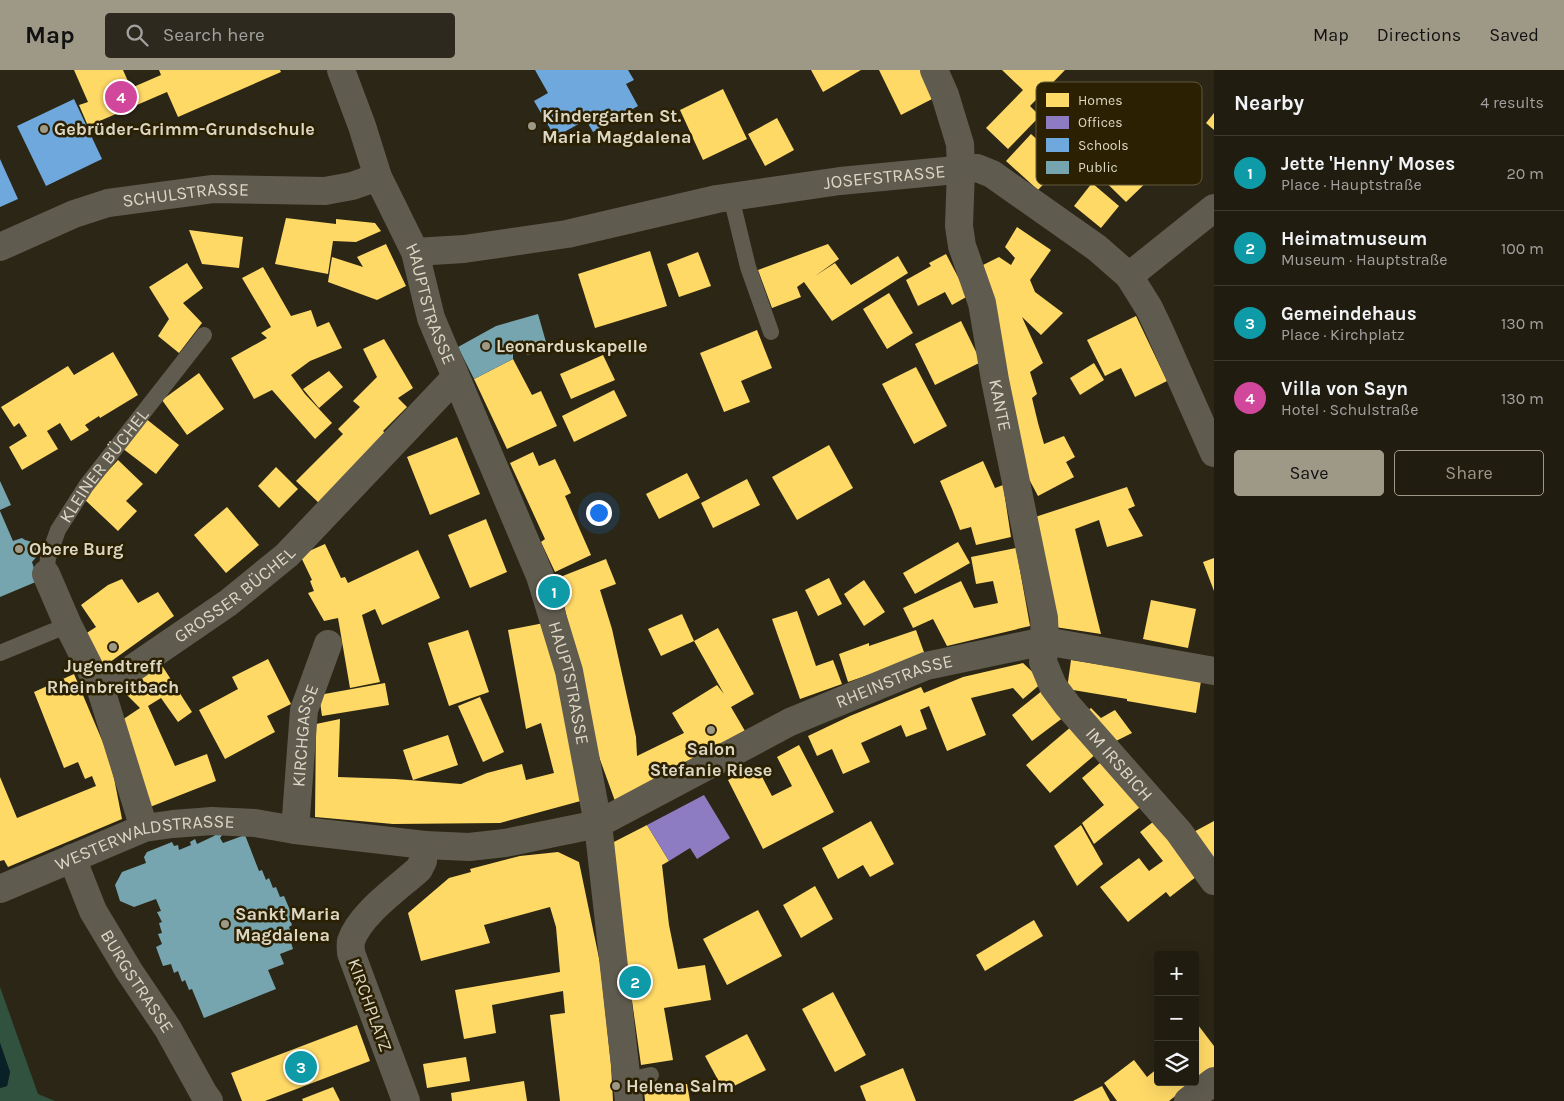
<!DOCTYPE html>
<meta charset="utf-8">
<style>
:root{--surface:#201c10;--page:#2d291e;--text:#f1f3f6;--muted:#a2a19f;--line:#3d3a30;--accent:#9e9887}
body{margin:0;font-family:Karla,sans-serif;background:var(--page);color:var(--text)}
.controls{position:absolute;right:15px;bottom:15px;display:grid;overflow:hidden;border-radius:5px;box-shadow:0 5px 20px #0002}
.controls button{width:45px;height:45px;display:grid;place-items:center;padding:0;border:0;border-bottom:1px solid var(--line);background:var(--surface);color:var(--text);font:25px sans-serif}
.you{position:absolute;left:598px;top:442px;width:18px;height:18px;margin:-12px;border:4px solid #fff;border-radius:50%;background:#1a73e8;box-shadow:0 0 0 8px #1a73e833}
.badge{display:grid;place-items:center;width:32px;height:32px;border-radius:50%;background:var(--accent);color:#fff;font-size:16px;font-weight:700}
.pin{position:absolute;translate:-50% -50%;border:2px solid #fff;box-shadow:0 1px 5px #0006}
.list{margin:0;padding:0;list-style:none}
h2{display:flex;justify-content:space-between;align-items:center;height:65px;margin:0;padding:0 20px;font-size:21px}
h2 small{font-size:16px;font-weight:400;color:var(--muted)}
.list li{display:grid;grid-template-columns:32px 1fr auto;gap:15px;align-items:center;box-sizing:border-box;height:75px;padding:0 20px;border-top:1px solid var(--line)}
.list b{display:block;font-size:19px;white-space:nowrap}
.list p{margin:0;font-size:16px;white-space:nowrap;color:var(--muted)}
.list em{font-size:16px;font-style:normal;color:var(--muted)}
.actions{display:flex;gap:10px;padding:15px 20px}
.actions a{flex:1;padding:11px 0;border:1px solid var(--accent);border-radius:5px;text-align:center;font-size:18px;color:var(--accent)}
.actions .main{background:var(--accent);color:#111}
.icon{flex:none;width:28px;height:28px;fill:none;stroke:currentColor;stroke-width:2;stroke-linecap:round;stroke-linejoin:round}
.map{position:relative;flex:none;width:1214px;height:1031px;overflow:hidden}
header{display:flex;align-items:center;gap:30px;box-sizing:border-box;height:70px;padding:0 25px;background:var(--accent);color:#111}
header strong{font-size:24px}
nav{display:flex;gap:28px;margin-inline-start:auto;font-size:18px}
.search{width:350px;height:45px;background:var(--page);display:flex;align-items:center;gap:12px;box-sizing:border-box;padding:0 18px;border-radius:5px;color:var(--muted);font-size:19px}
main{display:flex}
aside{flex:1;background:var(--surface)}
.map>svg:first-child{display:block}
</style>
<header>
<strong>Map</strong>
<div class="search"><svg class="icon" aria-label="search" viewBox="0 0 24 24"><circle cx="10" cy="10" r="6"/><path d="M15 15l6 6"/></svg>Search here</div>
<nav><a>Map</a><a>Directions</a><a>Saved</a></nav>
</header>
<main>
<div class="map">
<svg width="1214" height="1031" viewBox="0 0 1214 1031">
<rect width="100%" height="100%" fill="#2b2615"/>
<path fill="#31523e" d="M0,917l38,107 17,7h-55v-13l7,-2 3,-14 -10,-29z"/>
<path fill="#092027" d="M0,973l10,29 -3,14 -7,2z"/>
<g fill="#ffd966">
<path d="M74,0h49l8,18 30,-13 -2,-5h121l1,2 -103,45 -11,-25 -79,34 -9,-21 9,-3z"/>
<path d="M811,0h50l-38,22z"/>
<path d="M879,0h44l13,27 -35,18z"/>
<path d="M1002,0h63l-35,36 10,10 -32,33 -22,-21 37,-38z"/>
<path d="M723,19l24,50 -44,21 -23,-50z"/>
<path d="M1214,43v17l-8,-7z"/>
<path d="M777,48l17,32 -29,16 -17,-32z"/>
<path d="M1114,61l42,42 -30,29 -42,-41z"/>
<path d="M1031,64l32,29 -25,27 -32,-29z"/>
<path d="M1092,113l27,23 -18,22 -27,-22z"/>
<path d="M286,148l50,6v-5l39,4 6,8 -25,11 -23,-1 -5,33 -53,-10z"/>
<path d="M1017,157l34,23 -21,30 5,12 28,21 -22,22 -19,-18 21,46 -13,9 7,22 -5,4 6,25 6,21 20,-8 11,21 -9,5 8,15 -36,19 -8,-15 -4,2 -28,-158 -15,-60 16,-8 12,8 4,-7 -10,-11z"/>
<path d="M189,160l54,7 -4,31 -37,-4z"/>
<path d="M386,174l20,42 -29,14 -49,-18 4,-25 31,10 -6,-10z"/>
<path d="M828,174l11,15 -24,17 20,-13 16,22 47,-29 10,17 -76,48 -28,-39 -7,5 4,10 -29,11 -14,-38z"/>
<path d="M650,181l17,55 -72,22 -17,-54z"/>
<path d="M698,182l13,34 -32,11 -12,-33z"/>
<path d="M946,184l22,42 -16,9 -7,-13 -27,14 -12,-26 25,-14 -2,-3z"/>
<path d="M187,193l16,25 -20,15 19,20 -23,30 -21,-17 11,-17 -20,-32z"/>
<path d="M263,197l28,49 20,-6 6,17 12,-5 13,26 -32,13 -19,14 14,19 27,29 -17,16 -43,-49 -18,9 -23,-41 36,-20 -6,-5 10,-6 -29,-49z"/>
<path d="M889,223l24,40 -26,16 -24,-40z"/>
<path d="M1136,246l31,65 -32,16 -14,-29 -16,8 -18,-36z"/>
<path d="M961,251l20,41 -46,23 -20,-41z"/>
<path d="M757,260l15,38 -31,13 9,21 -26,10 -24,-59z"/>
<path d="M384,269l29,49 -15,10 9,9 -24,24 7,6 -69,68 -25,-24 47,-47 -5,-5 22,-22 -7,-6 24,-24 -14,-28z"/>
<path d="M113,282l25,43 -38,23 -1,-2 -14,9 4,5 -18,11 -11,-18 -13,8 11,18 -36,21 -13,-23 18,-11 -8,-13 -5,4 -13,-20 67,-41 6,9z"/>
<path d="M603,285l12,25 -44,19 -11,-25z"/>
<path d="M513,289l19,36 9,-4 16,35 -50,23 -33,-70z"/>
<path d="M1094,293l10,17 -24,15 -10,-17z"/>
<path d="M916,297l31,59 -33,18 -32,-60z"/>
<path d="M329,301l14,16 -24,21 -16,-19z"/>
<path d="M199,303l25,36 -37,26 -25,-35z"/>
<path d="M614,320l13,26 -53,26 -12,-26z"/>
<path d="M145,348l34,27 -23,29 -34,-26z"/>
<path d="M457,367l23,57 -50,21 -23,-58z"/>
<path d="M829,375l24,43 -56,32 -25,-43z"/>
<path d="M533,382l6,14 16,-7 16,34 -6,3 26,59 -36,17 -14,-30 4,-3 -35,-76z"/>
<path d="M118,390l25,24 -17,17 11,10 -19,20 -35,-33z"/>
<path d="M983,391l12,27 8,-3 8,52 -35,8 -5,-18 -11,3 -8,-21 -12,-28z"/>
<path d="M276,397l22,22 -19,19 -21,-22z"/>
<path d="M687,403l13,25 -41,21 -13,-25z"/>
<path d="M747,409l13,26 -47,23 -12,-25z"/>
<path d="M1127,417l8,19 -7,3 15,27 -36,11 -8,-27 -24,9 26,105 -46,-7 -26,-108z"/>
<path d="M227,437l32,38 -33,28 -32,-38z"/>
<path d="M486,449l21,53 -37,16 -22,-53z"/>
<path d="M958,472l12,21 -55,31 -12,-21z"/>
<path d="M325,474l16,34 4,-1 3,6 70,-33 22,48 -58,27 -7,-16 -13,6 18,67 -30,6 -12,-70 -14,3 -16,-28 6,-2 -4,-10 2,-1 -12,-25z"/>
<path d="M1016,478l14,78 -83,20 -14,-27 -20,9 -10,-20 58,-27 13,27 24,-5 -5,-22 -17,3 -5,-27z"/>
<path d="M1214,488v33l-11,-29z"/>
<path d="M606,489l10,25 -16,6 12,39 24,108 1,19 47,-23 -12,-20 45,-28 7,9 -30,-53 24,-13 36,66 -23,13 14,24 -130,70 -17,-47 -34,-149 -9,-26z"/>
<path d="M829,508l13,26 -24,12 -13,-26z"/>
<path d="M122,509l16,24 20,-11 16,24 -75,54 -17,-34 14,-9 -15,-22 27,-20z"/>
<path d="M864,510l21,32 -21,14 -20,-32z"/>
<path d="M1151,530l45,9 -8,39 -45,-9z"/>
<path d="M797,541l19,55 17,-6 9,24 -42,15 -28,-80z"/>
<path d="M682,544l12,27 -33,15 -13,-27z"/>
<path d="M544,553l44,176 -88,24 -107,1 -78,-7 1,-93 24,-5 -2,58 57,2 66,5 26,-11 35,-9 4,16 28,-7 -13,-50 -15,6 -18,-99z"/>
<path d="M468,560l21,62 -40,14 -21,-63z"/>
<path d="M916,560l9,25 -77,27 -9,-28 30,-11v3z"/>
<path d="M268,589l23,45 -24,12 8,16 -50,27 -26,-49 39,-21 -6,-12z"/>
<path d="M1071,590l130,21 -5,32 -69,-12v-2l-60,-10z"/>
<path d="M159,591l33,51 -14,10 -17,-24 -13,8 27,60 32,-12 9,27 -66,26 -31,-85 21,-14 -16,-16 15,-18z"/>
<path d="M1023,593l20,19 -20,17 -10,-11 -42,10 15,37 -39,16 -18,-45 -9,4 7,19 -21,8 -5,-12 -40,18 9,19 -27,12 -11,-25 -15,7 -9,-20 42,-20 71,-29 3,6 39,-16z"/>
<path d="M74,604l33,78 7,26 8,41 -114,48 -4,-7 -4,1v-84l17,41 79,-32 -4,-10 -7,3 -7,-17 -14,6 -30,-76z"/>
<path d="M385,613l4,22 -67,11 -3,-21z"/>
<path d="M1043,620l21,27 -32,24 -20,-26z"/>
<path d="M480,627l24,55 -21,10 -25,-56z"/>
<path d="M1091,638l10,10 14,-8 17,23 -20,10 -26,-31z"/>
<path d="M1072,656l24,28 -46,39 -24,-28z"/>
<path d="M448,665l10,30 -45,15 -10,-30z"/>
<path d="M799,675l35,67 -71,37 -35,-69 28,-15 16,31 20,-10 -15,-29z"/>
<path d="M1106,688l38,46 -50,40 -12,-21 22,-18 -22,-27z"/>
<path d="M1158,748l43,55 -31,24 -4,-5 -38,30 -28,-35 39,-29 10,13 14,-10 -23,-29z"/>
<path d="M871,751l23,43 -24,13 -7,-12 -25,14 -16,-31z"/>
<path d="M1214,751v54l-26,-40z"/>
<path d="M647,755l22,36 -7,4 7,60 9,44 27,-4 6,35 -47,8 9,52 -32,5 -31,-221z"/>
<path d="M1081,755l22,39 -26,22 -23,-40z"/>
<path d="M558,782l21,10 21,101 11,101 2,37h-53l-10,-86 15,-2 -2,-22 -71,14 4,28 -32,6 -9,-49 105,-18 -4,-45 -6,-20 -66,18 6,18 -69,18 -13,-48 41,-35 22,-6 -1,-3 50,-13z"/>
<path d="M815,816l18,33 -32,19 -18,-33z"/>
<path d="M758,840l24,46 -55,29 -24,-46z"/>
<path d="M1034,850l9,16 -58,35 -9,-16z"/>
<path d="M833,922l33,63 -31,17 -33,-63z"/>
<path d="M1195,951l19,25v21l-19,14z"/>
<path d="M357,955l13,36 -105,40h-23l-11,-28z"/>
<path d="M747,964l19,36 -42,21 -19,-35z"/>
<path d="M466,987l4,24 -43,7 -4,-24z"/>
<path d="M1134,990l13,17 11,-9v14h35l-24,19h-52l-13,-18z"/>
<path d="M903,998l13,33h-50l-6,-15z"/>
<path d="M524,1011l3,20h-75l-1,-8z"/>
<path d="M687,1014l3,17h-45l-1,-11z"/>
<path d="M1102,1016l8,15h-37z"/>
<path d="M333,1017l7,14h-37l-1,-2z"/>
</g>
<path fill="#8e7cc3" d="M704,725l26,43 -33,21 -7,-11 -21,13 -22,-36z"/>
<g fill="#6fa8dc">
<path d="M535,0h93l6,10 -8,4 12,22 -45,26 -7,-12 -31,17 -21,-36 14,-8z"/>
<path d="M74,29l28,60 -56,27 -29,-60z"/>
<path d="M0,89l18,40 -18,8z"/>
</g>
<g fill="#76a5af">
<path d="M538,244l10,35 -21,6 -4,-15 -10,5v14l-39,20 -16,-32 38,-21z"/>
<path d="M0,411l11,24 -11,5z"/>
<path d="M0,441l13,30 9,-3 3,2 11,3 3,11 -7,8 6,19 -38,16z"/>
<path d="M219,761l4,3 -3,4 3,5 22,-8 14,36 3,-1 4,10 3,-2 4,10 3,-1 4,10 4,-1 8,19 -3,1 3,9 -3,2 3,10 -2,2 3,10 -13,5 4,10 -16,6 8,19 -72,29 -12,-29 -3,1 -4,-10 -3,2 -4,-11 -4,2 -3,-9 -8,2 -7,-19 6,-3 -4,-10 4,-1 -3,-10 3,-1 -5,-10 4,-1 -5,-12 -22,8 -14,-6 -5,-16 7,-13 24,-9 -2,-6 3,-5 25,-10 2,4 4,-1 1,5 12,-5 -1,-3 5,-3 2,5 17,-8z"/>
</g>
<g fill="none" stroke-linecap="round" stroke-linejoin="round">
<g stroke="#605b4f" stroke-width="16">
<path d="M731,127l17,70 23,65"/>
<path id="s1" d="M46,504l2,-16 10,-28 28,-44 118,-151"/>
<path d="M0,583l68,-28"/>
<path d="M628,1010l23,-5"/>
</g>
<g stroke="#605b4f" stroke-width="28">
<path id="s2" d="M341,0l21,56 16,51 37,75 16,66 109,258 29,95 29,153 31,277"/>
<path id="s3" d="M934,0l11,25 15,49 1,25 -2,57 3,20 20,57 13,77 49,238 1,23 -2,21 10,24 15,20 111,126 35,49"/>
<path id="s4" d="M0,177l74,-33 34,-11 105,-14 112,2 27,-5 26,-9"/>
<path id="s5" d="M415,182l49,-3 103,-15 150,-35 123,-18 137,-13 15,6 105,74 32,28 20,32 10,21 55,124"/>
<path d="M1129,206l85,-68"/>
<path d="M46,504l22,51 33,65 43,138"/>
<path id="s6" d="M101,620l127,-87 59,-48 168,-177"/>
<path id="s7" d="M295,760l9,-120 24,-66"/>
<path id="s8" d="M72,788l21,53 36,60 39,58 36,65 5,7"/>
<path id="s9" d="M0,819l144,-61 29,-4 39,-3 43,2 40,7 130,15 44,2 36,-4 93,-19 192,-102 136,-56 119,-25 169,30"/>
<path d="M406,1031l-55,-148c0,-4 -1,-8 0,-12 9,-27 47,-53 68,-72l4,-8 2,-16"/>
<path d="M1188,1031l26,-20"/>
</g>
</g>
<g fill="#9e9887" stroke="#2b2102" stroke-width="2">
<circle cx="532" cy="56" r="5"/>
<circle cx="44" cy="59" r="5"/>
<circle cx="486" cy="276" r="5"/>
<circle cx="19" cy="479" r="5"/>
<circle cx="113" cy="577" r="5"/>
<circle cx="711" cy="660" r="5"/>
<circle cx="225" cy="854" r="5"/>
<circle cx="616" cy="1016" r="5"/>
</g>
<g text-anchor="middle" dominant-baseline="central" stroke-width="5" stroke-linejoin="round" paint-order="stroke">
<g font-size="18" font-weight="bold" fill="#dcd6c4" stroke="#2b2102" text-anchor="start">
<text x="542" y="46">Kindergarten St.<tspan x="542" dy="21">Maria Magdalena</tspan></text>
<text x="54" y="59">Gebrüder-Grimm-Grundschule</text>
<text x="496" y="276">Leonarduskapelle</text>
<text x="29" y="479">Obere Burg</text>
<text x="113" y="596" text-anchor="middle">Jugendtreff<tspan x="113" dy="21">Rheinbreitbach</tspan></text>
<text x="711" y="679" text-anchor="middle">Salon<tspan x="711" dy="21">Stefanie Riese</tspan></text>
<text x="235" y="844">Sankt Maria<tspan x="235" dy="21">Magdalena</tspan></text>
<text x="626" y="1016">Helena Salm</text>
</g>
<g font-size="18" fill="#dcd6c4" stroke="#2b2102">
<text stroke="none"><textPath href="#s5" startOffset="476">JOSEFSTRASSE</textPath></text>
<text stroke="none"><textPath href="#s4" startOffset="195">SCHULSTRASSE</textPath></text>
<text stroke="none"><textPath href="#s2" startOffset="251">HAUPTSTRASSE</textPath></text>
<text stroke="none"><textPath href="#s3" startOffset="345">KANTE</textPath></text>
<text stroke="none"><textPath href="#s1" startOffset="125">KLEINER BÜCHEL</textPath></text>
<text stroke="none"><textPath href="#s6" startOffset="164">GROSSER BÜCHEL</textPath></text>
<text stroke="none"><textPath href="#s2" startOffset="656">HAUPTSTRASSE</textPath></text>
<text stroke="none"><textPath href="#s9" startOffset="944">RHEINSTRASSE</textPath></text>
<text stroke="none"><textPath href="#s7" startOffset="95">KIRCHGASSE</textPath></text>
<text stroke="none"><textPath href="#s3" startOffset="735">IM IRSBICH</textPath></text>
<text stroke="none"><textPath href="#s9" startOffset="154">WESTERWALDSTRASSE</textPath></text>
<text stroke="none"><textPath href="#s8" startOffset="140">BURGSTRASSE</textPath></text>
<text transform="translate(370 935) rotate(70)">KIRCHPLATZ</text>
</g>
</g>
<rect x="1036" y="12" width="166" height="103" rx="8" fill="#2b2102" stroke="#60573c" stroke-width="1"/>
<rect x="1046" y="23" width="23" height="14" fill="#ffd966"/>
<rect x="1046" y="46" width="23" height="13" fill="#8e7cc3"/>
<rect x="1046" y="68" width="23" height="14" fill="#6fa8dc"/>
<rect x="1046" y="91" width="23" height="13" fill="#76a5af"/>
<g font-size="14" fill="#dcd6c4">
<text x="1078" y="35">Homes</text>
<text x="1078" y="57">Offices</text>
<text x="1078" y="80">Schools</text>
<text x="1078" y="102">Public</text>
</g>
</svg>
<div class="controls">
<button>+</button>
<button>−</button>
<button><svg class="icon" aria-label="layers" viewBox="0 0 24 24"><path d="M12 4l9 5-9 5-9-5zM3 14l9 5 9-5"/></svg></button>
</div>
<div class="you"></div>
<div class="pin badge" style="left:554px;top:522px;background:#0f9aa8">1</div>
<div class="pin badge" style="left:635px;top:912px;background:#0f9aa8">2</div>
<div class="pin badge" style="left:301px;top:997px;background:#0f9aa8">3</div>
<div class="pin badge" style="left:121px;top:27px;background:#d1479c">4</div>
</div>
<aside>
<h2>Nearby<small>4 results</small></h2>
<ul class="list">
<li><span class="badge" style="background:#0f9aa8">1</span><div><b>Jette 'Henny' Moses</b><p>Place · Hauptstraße</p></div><em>20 m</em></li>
<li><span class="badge" style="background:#0f9aa8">2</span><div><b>Heimatmuseum</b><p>Museum · Hauptstraße</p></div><em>100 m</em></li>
<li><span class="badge" style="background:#0f9aa8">3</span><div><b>Gemeindehaus</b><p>Place · Kirchplatz</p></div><em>130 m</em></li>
<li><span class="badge" style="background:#d1479c">4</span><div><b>Villa von Sayn</b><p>Hotel · Schulstraße</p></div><em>130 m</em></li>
</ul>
<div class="actions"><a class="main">Save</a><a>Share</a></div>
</aside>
</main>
